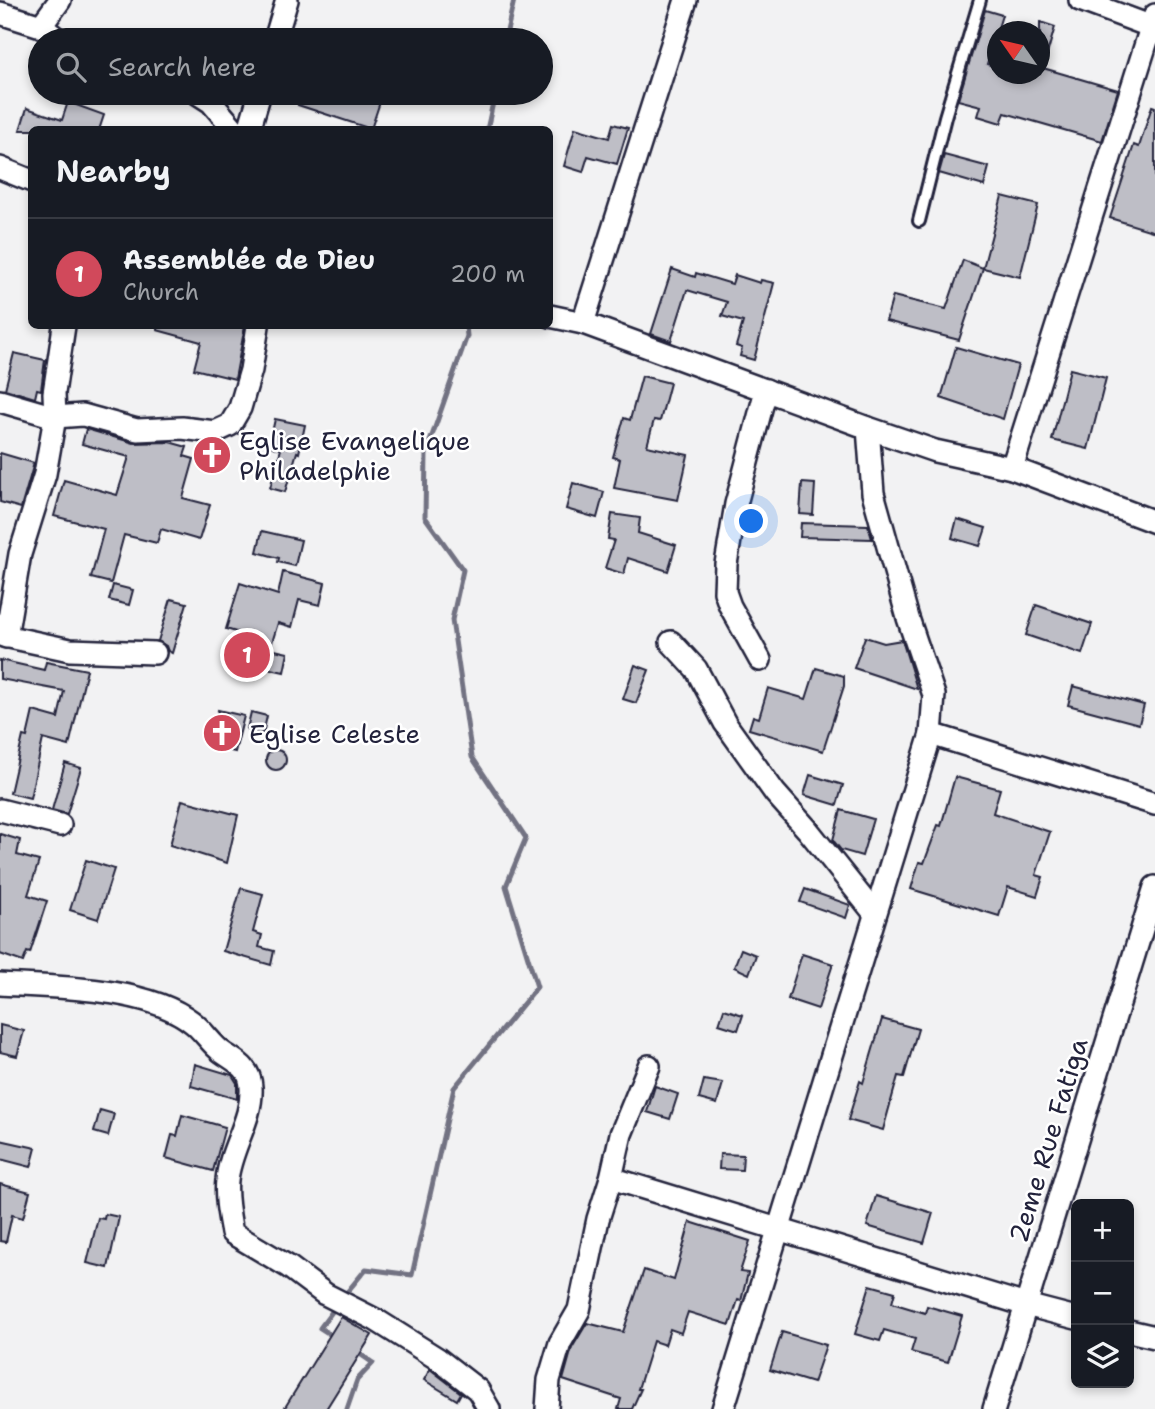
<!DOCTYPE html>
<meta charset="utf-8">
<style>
:root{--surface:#171b24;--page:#20242c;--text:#f1f3f6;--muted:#9ea1a6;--line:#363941;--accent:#d1495b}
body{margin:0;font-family:"Shantell Sans",sans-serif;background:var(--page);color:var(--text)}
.controls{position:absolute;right:21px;bottom:21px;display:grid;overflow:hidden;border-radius:10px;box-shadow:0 4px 10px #0003}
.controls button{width:63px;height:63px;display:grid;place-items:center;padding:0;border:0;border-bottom:2px solid var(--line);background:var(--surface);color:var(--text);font:35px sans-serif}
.compass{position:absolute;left:987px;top:21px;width:63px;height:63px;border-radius:50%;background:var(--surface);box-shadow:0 4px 10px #0003;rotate:304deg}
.you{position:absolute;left:752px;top:522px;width:24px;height:24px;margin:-18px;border:5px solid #fff;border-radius:50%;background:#1a73e8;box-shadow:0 0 0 10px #1a73e833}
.badge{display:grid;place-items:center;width:46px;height:46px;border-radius:50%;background:var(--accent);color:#fff;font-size:23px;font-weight:700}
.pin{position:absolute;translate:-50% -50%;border:4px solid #fff;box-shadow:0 2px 7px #0006}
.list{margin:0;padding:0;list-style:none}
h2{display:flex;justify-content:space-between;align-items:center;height:91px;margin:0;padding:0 28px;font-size:30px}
h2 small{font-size:23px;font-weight:400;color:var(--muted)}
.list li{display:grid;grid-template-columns:46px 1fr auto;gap:21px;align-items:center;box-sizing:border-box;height:112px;padding:0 28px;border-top:2px solid var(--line)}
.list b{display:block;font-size:26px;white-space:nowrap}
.list p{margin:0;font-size:23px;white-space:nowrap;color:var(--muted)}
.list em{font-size:23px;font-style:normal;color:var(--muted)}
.icon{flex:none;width:38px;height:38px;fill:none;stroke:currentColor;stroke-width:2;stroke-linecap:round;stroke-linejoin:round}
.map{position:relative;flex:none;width:1155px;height:1409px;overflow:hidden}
.search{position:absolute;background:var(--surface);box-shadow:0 4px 10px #0003;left:28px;top:28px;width:525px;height:77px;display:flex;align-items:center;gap:18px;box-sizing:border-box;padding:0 24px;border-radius:38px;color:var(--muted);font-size:26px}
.panel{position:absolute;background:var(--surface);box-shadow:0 4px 10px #0003;left:28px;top:126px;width:525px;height:203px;border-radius:10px}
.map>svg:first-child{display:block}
</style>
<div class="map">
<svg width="1155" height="1409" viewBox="0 0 1155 1409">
<rect width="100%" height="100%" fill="#f2f2f3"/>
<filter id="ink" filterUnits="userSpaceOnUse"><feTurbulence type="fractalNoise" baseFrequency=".0143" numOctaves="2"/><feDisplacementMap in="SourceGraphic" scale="14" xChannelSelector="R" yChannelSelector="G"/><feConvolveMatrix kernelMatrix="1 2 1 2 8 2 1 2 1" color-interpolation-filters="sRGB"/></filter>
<g filter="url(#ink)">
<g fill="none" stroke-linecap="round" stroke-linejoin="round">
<g stroke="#727282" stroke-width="5">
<path d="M505,40l9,-40"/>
<path d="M487,130l8,-37"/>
<path d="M343,1297l23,-28 46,6 42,-187 83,-101 -31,-101 20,-48 -54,-81 -20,-137 11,-50 -38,-53 1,-64 41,-117 -1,-10"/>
<path d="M334,1337l-14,-9 17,-23"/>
<path d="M347,1409l10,-29 16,-17 -16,-11"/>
</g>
</g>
<g fill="#bebec6" stroke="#22223b" stroke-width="2">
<path d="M985,10l17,5 -15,49 11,3v7h42v-52l15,5 -12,41 75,22 -16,51 -97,-28 -4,10 -23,-7 3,-10 -23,-6z"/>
<path d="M302,93h81l-12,36 -73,-24z"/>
<path d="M68,102l36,13 -5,15h-79l7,-22 35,12z"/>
<path d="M1152,106l3,1v125l-45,-14 24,-73 5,2z"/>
<path d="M613,124l15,4 -11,36 -29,-8 -5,16 -19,-6 11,-38 34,10z"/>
<path d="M944,155l45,12 -5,19 -45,-13z"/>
<path d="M1002,196l36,9 -18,72 -37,-9z"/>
<path d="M963,260l20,8 -24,72 -73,-19 7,-25 53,13z"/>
<path d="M672,269l23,8 1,-4 36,11 3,-9 25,8 1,-3 13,3 -20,77 -14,-4 2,-8 -6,-2 7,-24 -21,-6 5,-14 -40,-12 -16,51 -20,-7z"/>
<path d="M157,326h88l-10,53 -41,-10 7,-27 -44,-12z"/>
<path d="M956,347l62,18 -15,54 -62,-21z"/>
<path d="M14,353l31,7 -4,30 -4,-1 -2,9 -30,-9z"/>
<path d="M1070,369l36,9 -18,71 -36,-9z"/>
<path d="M642,376l28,7 -10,38 -6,-1 -7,26 41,9 -10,45 -64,-12 6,-29 -7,-2 11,-39 6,2z"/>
<path d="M275,419l30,6 -6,28 -2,-1 -12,40 -15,-4 11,-39 -12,-3z"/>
<path d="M86,429l48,14 35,-1 18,5 -3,9 10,3 -11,39 27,7 -11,35 -38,-11 -4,14 -33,-8 -13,48 -20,-5 13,-49 -50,-13 10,-36 53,15 12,-38 -47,-13z"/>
<path d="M0,453l34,10 -13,45 -21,-6z"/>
<path d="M573,483l31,9 -7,26 -31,-9z"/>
<path d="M802,483l13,1 -2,31 -13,-1z"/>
<path d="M612,514l28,4 -2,15 38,12 -8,26 -40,-13 -4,16 -19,-6 9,-28 -6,-1z"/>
<path d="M957,519l29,9 -6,18 -28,-8z"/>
<path d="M801,523l67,2 4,14 -72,-2z"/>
<path d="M262,531l39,9 -6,26 -17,-4 1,-4 -22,-6z"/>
<path d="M283,572l42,11 -5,22 -21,-5 -7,27 -14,-4 -8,26 18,4 -4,19 -45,-10 7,-27 -20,-6 14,-46 38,12z"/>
<path d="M113,585l20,5 -4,15 -20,-5z"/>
<path d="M171,599l16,4 -15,50 -4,-2 -2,-5 -8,-5z"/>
<path d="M1036,605l56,19 -10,30 -56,-19z"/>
<path d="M865,637l19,6 18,-3 15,49 -63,-21z"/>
<path d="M0,660l44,10 2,-8 41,8 -18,76 -26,-7 -13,59 -20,-5 13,-57 4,1 6,-26 25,7 6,-27 -64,-12z"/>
<path d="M635,665l14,5 -13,33 -13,-4z"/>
<path d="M816,668l28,8v10l-21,65 -74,-22 4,-13 6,2 9,-30 38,11z"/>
<path d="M1073,686l71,19 -5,19 -71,-19z"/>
<path d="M218,710l26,6 -9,36 -26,-6z"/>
<path d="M251,712l16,4 -4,18 -16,-5z"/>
<circle cx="276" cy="760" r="10"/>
<path d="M65,763l16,5 -14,46 -15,-4z"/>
<path d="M810,775l33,10 -6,20 -33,-10z"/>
<path d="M955,777l45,12 -7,24 57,19 -14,43 7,2 -6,19 -29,-9 -9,29 -88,-27 8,-27 5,1 14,-38 3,1z"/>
<path d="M182,800l56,15 -11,48 -57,-18z"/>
<path d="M841,810l32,9 -11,37 -21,-6 -8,-10z"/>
<path d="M0,834l20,6 -3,15 22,6 -11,34 19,6 -17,52 -3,-1 -4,10 -23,-8z"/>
<path d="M86,860l28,9 -16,50 -28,-9z"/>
<path d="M241,888l22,6 -10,38 9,3 -3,12 15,4 -3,14 -48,-14z"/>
<path d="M805,889l45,16 -4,13 -46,-16z"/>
<path d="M741,949l15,6 -7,19 -15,-7z"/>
<path d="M802,954l31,10 -15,45 -30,-10z"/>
<path d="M724,1009l19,6 -5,15 -19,-6z"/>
<path d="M882,1019l36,10 -14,48 -6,-1 -15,54 -35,-10 12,-39 3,2z"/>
<path d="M0,1025l24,6 -7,25 -17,-4z"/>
<path d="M195,1064l37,11 5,8v16l-46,-13z"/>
<path d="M704,1080l19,3 -6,21 -18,-5z"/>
<path d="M655,1086l23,8 -8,25 -23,-7z"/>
<path d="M100,1110l14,4 -6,22 -14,-4z"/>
<path d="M182,1115l43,12 -12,44 -47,-13 6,-23 5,1z"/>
<path d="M0,1140l36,8 -5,19 -31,-8z"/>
<path d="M720,1154l23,1 -1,15 -23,-1z"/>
<path d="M0,1184l30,8 -7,26 -11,-3 -6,27 -6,-1z"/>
<path d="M876,1196l57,17 -9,30 -57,-17z"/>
<path d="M105,1214l14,3 -11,51 -21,-5 11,-45 6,1z"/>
<path d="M690,1222l60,19 -10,31 8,1 -7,28 -3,-1 -8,25 -42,-13 -7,21 -11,-4 -5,16 -12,-4 -15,48h3l-9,20h-14l3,-10 -58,-19 9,-32 15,-25 36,9 21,-62 30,10z"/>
<path d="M870,1285l25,7 -3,11 33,10 2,-7 35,10 -14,46 -37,-10 4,-13 -31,-9 -4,11 -25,-7z"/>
<path d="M341,1317l31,18 -46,74h-42z"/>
<path d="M782,1332l44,13 -13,38 -43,-13z"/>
<path d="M430,1369l31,24 -4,7 -33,-20z"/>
</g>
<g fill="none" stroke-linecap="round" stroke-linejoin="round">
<g stroke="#22223b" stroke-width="16">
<path id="lane" d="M919,221l26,-104 35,-117"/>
</g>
<g stroke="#22223b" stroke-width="26">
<g id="street">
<path d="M1080,0l75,28"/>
<path d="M0,13l41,13 18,14"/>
<path d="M41,26l19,-26"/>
<path d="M275,40l12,-40"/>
<path d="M197,93l14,9 24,28"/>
<path d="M249,130l11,-37"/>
<path d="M0,168l32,13"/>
<path d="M550,316l33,7 285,105 67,23 77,17 143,54"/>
<path d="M583,323l103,-323"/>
<path d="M0,401l55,16 28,-2 54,15 45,-2 33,4 15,-7 10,-17 11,-38 7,-44"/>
<path d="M1012,468l143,-453"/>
<path d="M0,635l70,15 85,3"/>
<path d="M6,637l14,-83 25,-80 10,-57 -1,-24 10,-67"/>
<path d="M671,642l25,27 29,54 50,70 32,36 68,85"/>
<path d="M760,660l-30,-54 -5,-14 1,-28 10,-60 30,-114"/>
<path d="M931,734l224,70"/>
<path d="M0,810l60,15"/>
<path d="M0,984c55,3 148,3 192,38 11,8 19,22 30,30 14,10 28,15 29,35 2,32 -21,61 -24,93 -2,17 2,36 5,53l57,34 36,27 51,26 62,39 40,31 11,19"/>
<path d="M611,1178l415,127 50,13"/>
<path d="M1129,1331l26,6"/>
<path d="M547,1409l2,-29 11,-37 19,-33 19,-91 13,-41 10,-44 28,-68"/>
<path d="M723,1409l208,-675 3,-39 -26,-77 -35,-125 -5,-65"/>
<path d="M994,1409l161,-522"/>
</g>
</g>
<use href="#lane" stroke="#fff" stroke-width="10"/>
<use href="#street" stroke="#fff" stroke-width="21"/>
</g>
</g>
<defs>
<g id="church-disc" transform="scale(2.0125)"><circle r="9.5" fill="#d1495b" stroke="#fff"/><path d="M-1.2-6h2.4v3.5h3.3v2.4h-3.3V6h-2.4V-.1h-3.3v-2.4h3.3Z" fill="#fff"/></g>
</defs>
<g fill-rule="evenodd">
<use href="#church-disc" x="212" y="455"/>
<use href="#church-disc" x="222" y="733"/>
</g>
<g text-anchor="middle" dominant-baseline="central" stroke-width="5" stroke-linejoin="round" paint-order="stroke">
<g font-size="26" fill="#22223b" stroke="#fff" text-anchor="start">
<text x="239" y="440">Eglise Evangelique<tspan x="239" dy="30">Philadelphie</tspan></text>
<text x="249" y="733">Eglise Celeste</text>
</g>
<g font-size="26" fill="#22223b" stroke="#fff">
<text transform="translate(1048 1140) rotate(-73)">2eme Rue Fatiga</text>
</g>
</g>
</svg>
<div class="controls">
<button>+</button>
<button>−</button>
<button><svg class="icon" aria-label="layers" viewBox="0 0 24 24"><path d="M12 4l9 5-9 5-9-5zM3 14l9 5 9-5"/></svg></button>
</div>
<svg class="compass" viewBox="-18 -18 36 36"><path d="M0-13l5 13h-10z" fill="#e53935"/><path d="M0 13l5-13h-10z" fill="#9ea1a6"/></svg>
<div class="you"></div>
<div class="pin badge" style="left:247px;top:655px">1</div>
<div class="search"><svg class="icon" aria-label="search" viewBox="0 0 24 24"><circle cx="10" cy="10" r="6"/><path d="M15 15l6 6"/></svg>Search here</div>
<section class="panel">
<h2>Nearby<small></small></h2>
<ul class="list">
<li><span class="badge">1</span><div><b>Assemblée de Dieu</b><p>Church</p></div><em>200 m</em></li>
</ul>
</section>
</div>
